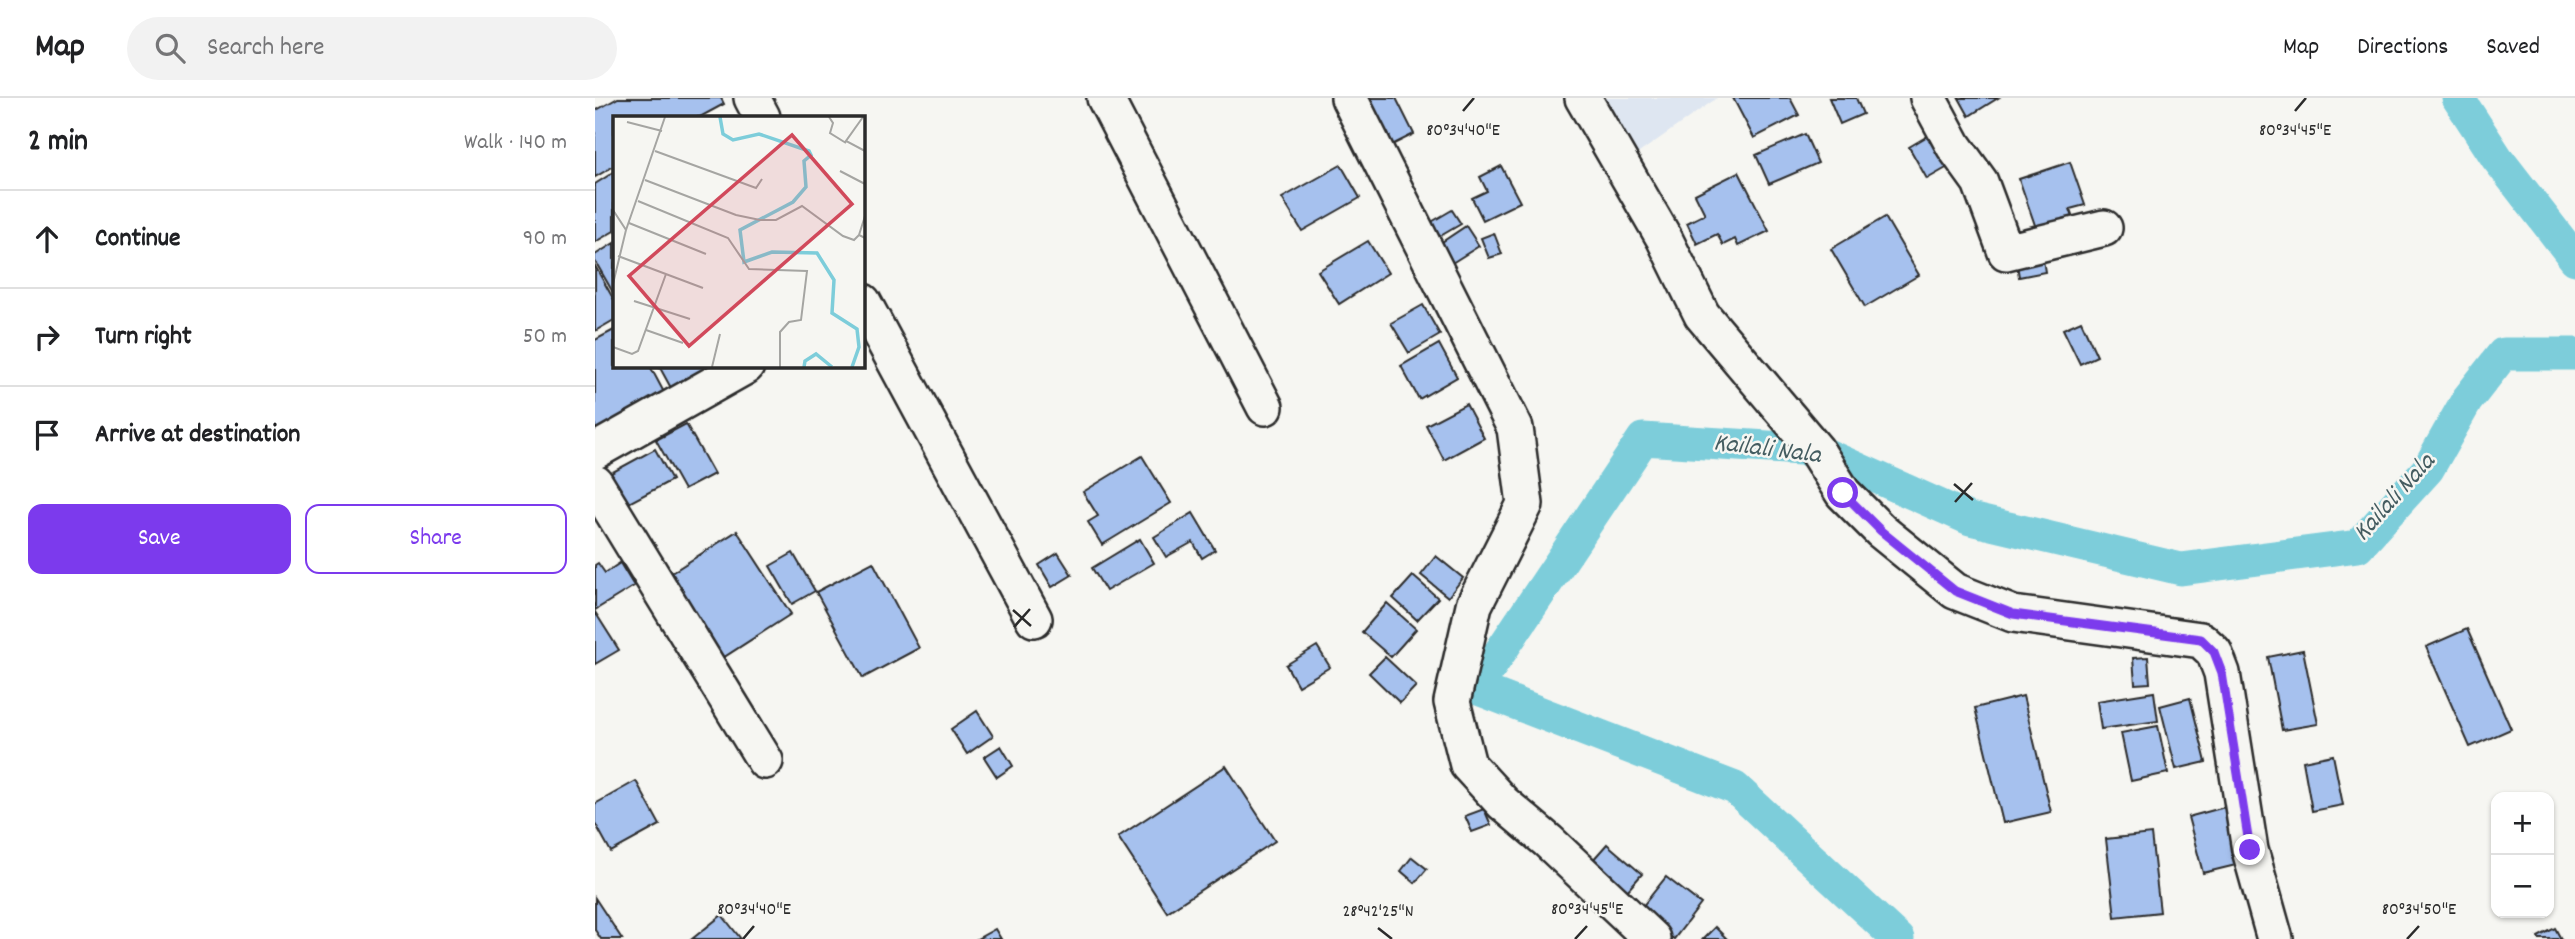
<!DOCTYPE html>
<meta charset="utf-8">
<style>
:root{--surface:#fff;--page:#f2f2f2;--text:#202124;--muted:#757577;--line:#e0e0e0;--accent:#7c3aed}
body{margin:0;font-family:Dekko,sans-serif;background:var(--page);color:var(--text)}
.controls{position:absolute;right:21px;bottom:21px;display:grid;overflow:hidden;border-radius:14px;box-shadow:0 2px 5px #0004}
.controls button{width:63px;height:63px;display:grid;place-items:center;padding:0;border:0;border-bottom:2px solid var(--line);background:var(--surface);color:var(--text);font:35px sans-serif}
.stop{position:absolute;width:21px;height:21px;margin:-16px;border:5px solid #7c3aed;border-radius:50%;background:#fff}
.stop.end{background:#7c3aed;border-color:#fff;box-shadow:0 2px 7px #0008}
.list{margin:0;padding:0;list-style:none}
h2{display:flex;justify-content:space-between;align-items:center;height:91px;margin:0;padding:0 28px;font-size:30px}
h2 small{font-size:23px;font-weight:400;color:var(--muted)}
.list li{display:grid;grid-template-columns:46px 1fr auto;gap:21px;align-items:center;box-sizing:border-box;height:98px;padding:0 28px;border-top:2px solid var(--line)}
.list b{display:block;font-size:26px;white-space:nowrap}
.list em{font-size:23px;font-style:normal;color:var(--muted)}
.actions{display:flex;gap:14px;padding:21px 28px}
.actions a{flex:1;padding:16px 0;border:2px solid var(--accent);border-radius:14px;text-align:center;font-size:24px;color:var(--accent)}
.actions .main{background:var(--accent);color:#fff}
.icon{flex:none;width:38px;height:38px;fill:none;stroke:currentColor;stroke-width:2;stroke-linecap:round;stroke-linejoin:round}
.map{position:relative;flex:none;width:1980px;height:841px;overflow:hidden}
header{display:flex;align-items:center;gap:42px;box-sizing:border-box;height:98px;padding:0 35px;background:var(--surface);border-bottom:2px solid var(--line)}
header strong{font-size:33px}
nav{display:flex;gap:38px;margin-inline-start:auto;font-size:24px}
.search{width:490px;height:63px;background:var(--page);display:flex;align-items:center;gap:18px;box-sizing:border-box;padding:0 24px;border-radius:38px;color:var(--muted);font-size:26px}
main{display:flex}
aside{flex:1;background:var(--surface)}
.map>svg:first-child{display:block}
</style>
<header>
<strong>Map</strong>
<div class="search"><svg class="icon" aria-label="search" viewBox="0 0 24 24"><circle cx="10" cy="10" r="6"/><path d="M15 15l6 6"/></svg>Search here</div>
<nav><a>Map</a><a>Directions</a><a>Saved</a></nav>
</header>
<main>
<aside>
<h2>2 min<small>Walk · 140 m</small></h2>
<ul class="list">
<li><svg class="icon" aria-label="ahead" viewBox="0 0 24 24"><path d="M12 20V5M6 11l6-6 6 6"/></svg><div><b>Continue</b></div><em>90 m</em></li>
<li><svg class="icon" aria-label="right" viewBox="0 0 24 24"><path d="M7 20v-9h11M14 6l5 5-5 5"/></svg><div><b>Turn right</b></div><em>50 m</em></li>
<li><svg class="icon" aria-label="arrive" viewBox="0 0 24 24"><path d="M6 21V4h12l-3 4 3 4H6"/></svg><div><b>Arrive at destination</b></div></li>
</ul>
<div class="actions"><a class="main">Save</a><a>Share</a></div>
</aside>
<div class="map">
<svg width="1980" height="841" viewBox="0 0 1980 841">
<rect width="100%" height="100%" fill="#f6f6f2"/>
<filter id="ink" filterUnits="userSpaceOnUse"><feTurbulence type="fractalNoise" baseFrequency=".0143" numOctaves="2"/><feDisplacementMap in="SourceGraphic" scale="14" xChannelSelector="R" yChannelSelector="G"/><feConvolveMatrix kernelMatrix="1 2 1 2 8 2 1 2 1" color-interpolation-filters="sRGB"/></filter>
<g filter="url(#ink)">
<path fill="#dee6f1" d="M977,0h145l-91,64z"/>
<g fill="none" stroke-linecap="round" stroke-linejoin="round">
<g stroke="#7dcdda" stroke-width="33">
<path d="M1863,0l39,60 78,101"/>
<path d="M1303,841l-163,-151 -259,-100 167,-249 173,11 154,69 211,50 177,-23 70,-77 39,-69 36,-46h72"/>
</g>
</g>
<g fill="#a6c1ee" stroke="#2b2b2b" stroke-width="2">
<path d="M23,0h103l3,6 -24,13h-86v49l-19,11v-66z"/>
<path d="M773,0h28l18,36 -22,11z"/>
<path d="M1138,0h57l9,17 -45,23z"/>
<path d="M1234,0h27l7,16 -23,10z"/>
<path d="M1364,0h39l-29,18z"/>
<path d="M1341,33l19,32 -28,16 -18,-32z"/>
<path d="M1210,36l13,29 -49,21 -13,-29z"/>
<path d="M1475,64l15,43 -15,4 5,14 -39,5 -17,-49z"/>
<path d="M746,67l19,33 -58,33 -20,-33z"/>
<path d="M906,68l19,36 -37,18 -11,-22 15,-7 -7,-14z"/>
<path d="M19,74v59l-19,11v-58z"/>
<path d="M1144,74l30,59 -31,15 -3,-7 -12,6 -6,-11 -20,10 -10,-21 18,-9 -10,-20z"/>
<path d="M857,112l9,14 -24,14 -9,-14z"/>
<path d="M1290,119l34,58 -54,32 -34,-58z"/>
<path d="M871,128l13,20 -27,17 -13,-19z"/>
<path d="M899,135l8,21 -13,4 -8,-20z"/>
<path d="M773,143l20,32 -49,31 -21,-33z"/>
<path d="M19,145v51l-19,-33v-6z"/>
<path d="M1446,149l4,25 -26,5 -4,-25z"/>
<path d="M0,168l19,34v20l-19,11z"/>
<path d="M828,207l17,30 -31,18 -18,-30z"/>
<path d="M1486,223l16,35 -17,8 -17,-35z"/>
<path d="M19,232v36h36l17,32 -72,37v-95z"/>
<path d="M844,246l18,33 -38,22 -18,-33z"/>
<path d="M64,268h53l-41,22z"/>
<path d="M871,306l18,34 -40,22 -18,-35z"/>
<path d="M91,326l28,50 -30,16 -28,-50z"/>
<path d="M60,351l17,31 -45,24 -16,-31z"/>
<path d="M547,358l29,47 -69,42 -14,-23 10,-6 -15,-24z"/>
<path d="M598,415l22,37 -13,8 -9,-16 -27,15 -12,-20z"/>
<path d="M142,433l54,83 -73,47 -53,-84z"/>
<path d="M545,441l14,24 -48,28 -14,-23z"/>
<path d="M198,455l22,38 -23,13 -22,-38z"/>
<path d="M463,455l14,22 -20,12 -13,-22z"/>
<path d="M841,458l27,22 -15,19 -27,-22z"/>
<path d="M278,464l46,86 -56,30 -47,-86z"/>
<path d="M3,465l7,10 15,-10 14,23 -39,24v-45z"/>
<path d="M818,478l25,22 -21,22 -24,-22z"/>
<path d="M792,505l29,26 -25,28 -29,-25z"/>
<path d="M0,514l24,38 -24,14z"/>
<path d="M1872,531l44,100 -41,18 -44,-100z"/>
<path d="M722,548l13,21 -32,19 -12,-21z"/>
<path d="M1708,552l15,74 -36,6 -14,-73z"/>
<path d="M790,559l31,29 -16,17 -31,-30z"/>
<path d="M1553,559l2,26 -15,1 -2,-26z"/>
<path d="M1559,594l4,29 -57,8 -4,-28z"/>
<path d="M1428,598l28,116 -48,11 -28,-115z"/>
<path d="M1595,600l16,64 -30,7 -16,-63z"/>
<path d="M382,613l16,25 -26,18 -16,-25z"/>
<path d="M1563,628l10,47 -37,8 -10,-48z"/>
<path d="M406,648l12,20 -16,11 -13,-20z"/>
<path d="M1738,657l10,50 -31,6 -9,-50z"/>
<path d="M631,668l49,75 -108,71 -49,-75z"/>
<path d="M41,683l24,44 -49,27 -16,-29v-19z"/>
<path d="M1630,709l15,57 -37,9 -15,-56z"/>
<path d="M889,711l7,16 -19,7 -7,-16z"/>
<path d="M1556,736l9,78 -45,5 -9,-78z"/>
<path d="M1012,746l35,30 -15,17 -35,-30z"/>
<path d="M817,759l15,12 -12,14 -14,-12z"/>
<path d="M1071,779l35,27 -27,35 -36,-27z"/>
<path d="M0,800l27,41h-21l-6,-9z"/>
<path d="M127,817l19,24h-49z"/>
<path d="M1120,829l12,12h-24z"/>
<path d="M1960,830l6,11h-22l-1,-2z"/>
<path d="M400,831l6,10h-24z"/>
</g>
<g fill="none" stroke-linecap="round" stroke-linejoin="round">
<g stroke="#2b2b2b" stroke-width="40">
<g id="minor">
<path d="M157,0l10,19"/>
<path d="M510,0l160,309"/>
<path d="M754,0l166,330 10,76 -51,101 -22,97 16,63 35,38 45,38 104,98"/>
<path d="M988,0l81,140 38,77 114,135 27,43 38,38 74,60 58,23 188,26 13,12 8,21 28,177 25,89"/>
<path d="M1333,0l26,48 26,36 26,70 98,-24"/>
<path d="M268,204l171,317"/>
<path d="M0,353l151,-85"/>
<path d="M0,385l170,278"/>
</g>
</g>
<use href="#minor" stroke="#f6f6f2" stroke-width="35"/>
</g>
</g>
<g fill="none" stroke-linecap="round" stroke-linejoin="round" filter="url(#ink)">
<path stroke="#7c3aed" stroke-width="9" d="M1248,395l38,38 74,60 58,23 188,25 13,13 8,21 28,177"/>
</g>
<path fill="none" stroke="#2b2b2b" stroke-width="2.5" d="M868,13l11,-13M1700,13l11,-13M1359,386l19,16M1360,404l17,-19M418,512l18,16M419,529l16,-18M783,830l14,11M148,841l11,-13M980,841l12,-13M1812,841l12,-13"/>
<g text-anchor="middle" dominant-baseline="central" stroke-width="5" stroke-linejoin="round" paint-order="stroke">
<g font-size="26" font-style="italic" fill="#445c60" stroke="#f6f6f2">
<text transform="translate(1172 352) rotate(7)">Kailali Nala</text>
<text transform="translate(1800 400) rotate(-48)">Kailali Nala</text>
</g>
</g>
<g transform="translate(18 18)">
<rect width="252" height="252" fill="#f6f6f2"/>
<path fill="none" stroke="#7dcdda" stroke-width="3.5" d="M107,1l3,17 10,6 26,-6 50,17 2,4 -7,6 2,26 -13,15 -53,28 4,32 28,-10 45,1 17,27 -2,33 25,16 2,18 -7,20M191,251l1,-6 11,-7 16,13"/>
<path fill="none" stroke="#a5a5a2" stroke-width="2" d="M216,1l4,6 -3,10 16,10M250,1l-17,24 19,10M14,6l35,9M42,35l101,37 6,-9M227,55l25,13M32,64l91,35 24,5h16l26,-14 41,30 11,4 5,-5M25,85l90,37 21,31 58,2 -6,49 -12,2 -9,10v35M0,94l13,20 -13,54M252,100l-6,19 6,3M16,107l77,31M13,114l39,-113M5,140l85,32M21,185l56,18M33,214l37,13M0,231l19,7 6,-3 28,-77M99,251l8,-33"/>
<path fill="#d1495b" fill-opacity="0.15" stroke="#d1495b" stroke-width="3.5" d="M179,19l60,69 -163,142 -60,-70z"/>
<rect width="252" height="252" fill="none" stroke="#2b2b2b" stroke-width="3.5"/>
</g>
<g font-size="18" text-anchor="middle" fill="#2b2b2b" stroke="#f6f6f2" stroke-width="5" stroke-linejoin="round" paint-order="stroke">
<text x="868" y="37">80°34'40"E</text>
<text x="1700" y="37">80°34'45"E</text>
<text x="159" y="816">80°34'40"E</text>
<text x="992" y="816">80°34'45"E</text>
<text x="1824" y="816">80°34'50"E</text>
<text x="783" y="818">28°42'25"N</text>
</g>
</svg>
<div class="controls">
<button>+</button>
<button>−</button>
</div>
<div class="stop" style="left:1248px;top:395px"></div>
<div class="stop end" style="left:1655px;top:752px"></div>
</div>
</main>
